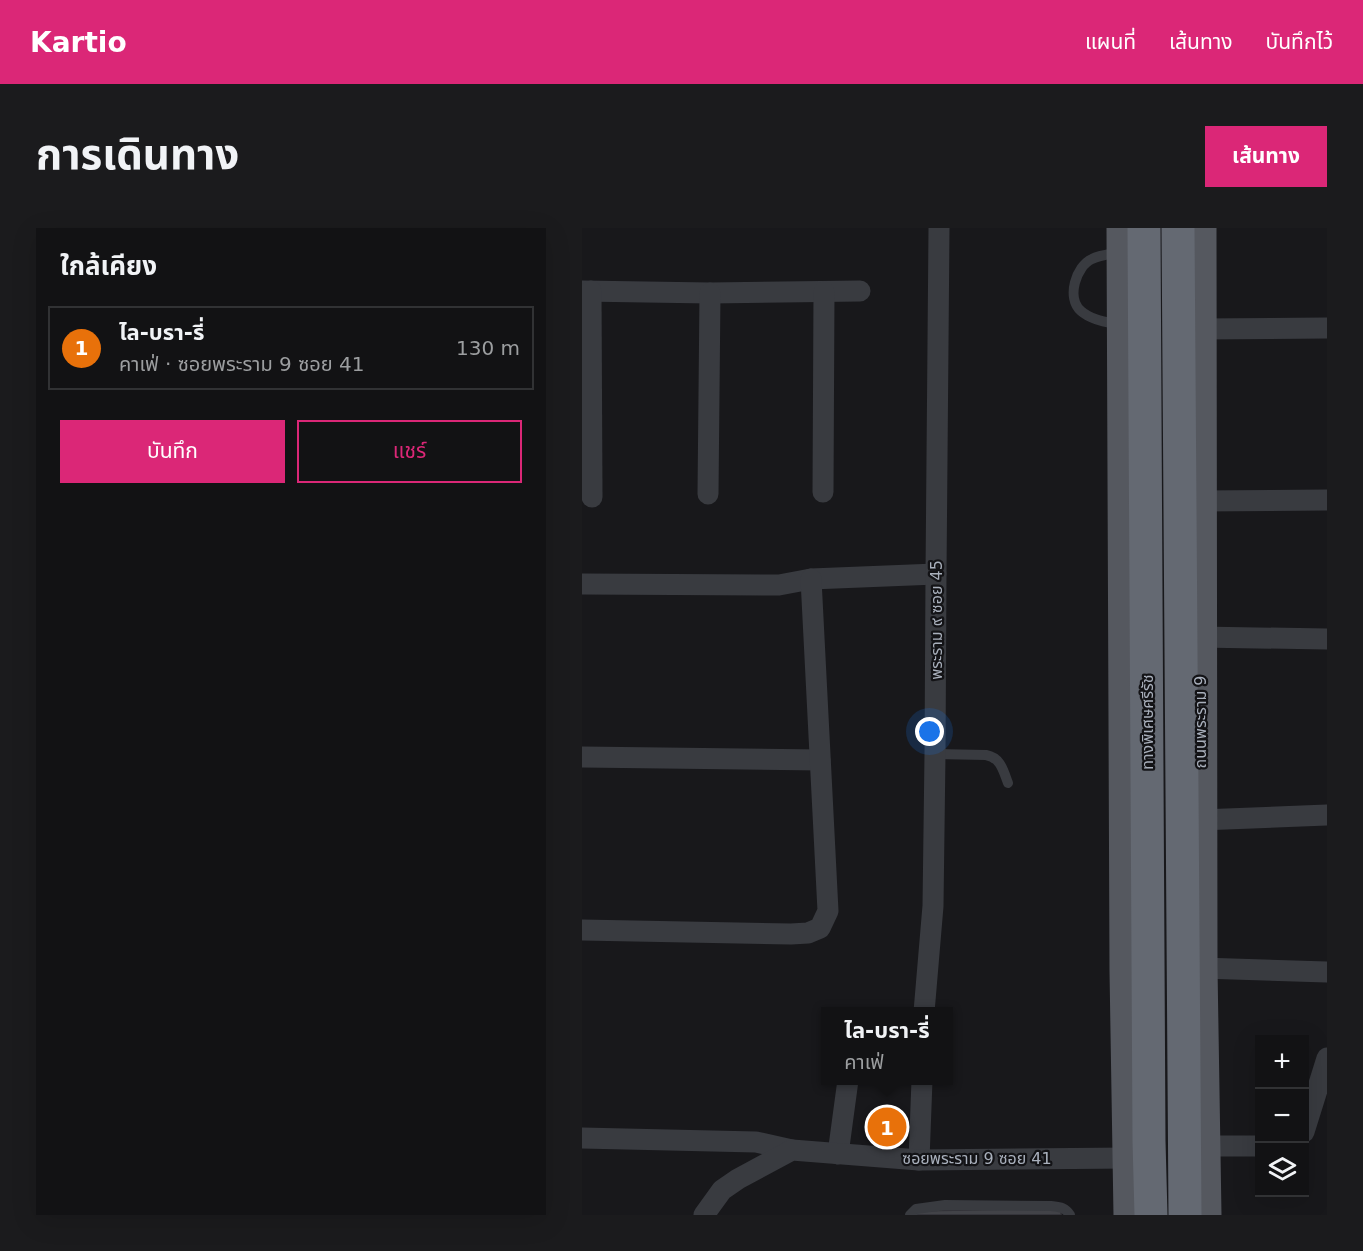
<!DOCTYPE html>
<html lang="th">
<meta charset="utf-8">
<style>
:root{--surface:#121214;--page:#1b1b1d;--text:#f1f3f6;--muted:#9c9ea0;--line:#313234;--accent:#db2777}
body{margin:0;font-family:"DejaVu Sans","Noto Sans Thai",sans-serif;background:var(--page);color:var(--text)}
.controls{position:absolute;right:18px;bottom:18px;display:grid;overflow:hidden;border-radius:0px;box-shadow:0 6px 24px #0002}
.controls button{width:54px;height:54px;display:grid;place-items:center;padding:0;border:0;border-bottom:2px solid var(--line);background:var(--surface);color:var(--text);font:30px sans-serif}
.you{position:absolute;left:348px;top:504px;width:21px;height:21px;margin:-15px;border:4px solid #fff;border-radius:50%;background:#1a73e8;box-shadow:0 0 0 9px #1a73e833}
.badge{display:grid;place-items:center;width:39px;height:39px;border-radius:50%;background:var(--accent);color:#fff;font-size:20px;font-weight:700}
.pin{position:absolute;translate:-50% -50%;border:3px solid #fff;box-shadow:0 2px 6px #0006}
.popup{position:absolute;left:239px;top:779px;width:132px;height:78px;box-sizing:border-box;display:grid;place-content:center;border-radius:0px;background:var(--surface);filter:drop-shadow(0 2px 4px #0005);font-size:20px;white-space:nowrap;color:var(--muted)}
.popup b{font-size:22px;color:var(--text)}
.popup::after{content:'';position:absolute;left:50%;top:100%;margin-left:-12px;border:12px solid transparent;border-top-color:var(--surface)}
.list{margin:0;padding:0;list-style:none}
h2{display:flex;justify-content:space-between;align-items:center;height:78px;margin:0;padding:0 24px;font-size:26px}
h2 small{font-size:20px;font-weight:400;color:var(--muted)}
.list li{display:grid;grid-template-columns:39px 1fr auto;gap:18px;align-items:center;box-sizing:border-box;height:84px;margin:0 12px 12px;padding:0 12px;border:2px solid var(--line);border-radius:0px}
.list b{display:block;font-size:22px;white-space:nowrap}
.list p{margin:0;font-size:20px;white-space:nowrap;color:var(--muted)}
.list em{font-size:20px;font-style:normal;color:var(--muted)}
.actions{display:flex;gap:12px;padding:18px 24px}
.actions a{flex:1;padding:14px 0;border:2px solid var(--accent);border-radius:0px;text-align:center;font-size:21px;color:var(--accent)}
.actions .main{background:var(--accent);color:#fff}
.icon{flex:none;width:33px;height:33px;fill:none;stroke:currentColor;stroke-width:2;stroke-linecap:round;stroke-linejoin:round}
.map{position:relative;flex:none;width:745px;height:987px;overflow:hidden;border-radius:0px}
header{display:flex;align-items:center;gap:36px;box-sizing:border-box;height:84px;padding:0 30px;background:var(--accent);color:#fff}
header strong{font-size:28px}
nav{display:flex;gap:33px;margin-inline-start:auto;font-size:21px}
.intro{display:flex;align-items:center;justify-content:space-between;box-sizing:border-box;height:144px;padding:0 36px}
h1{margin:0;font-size:42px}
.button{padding:15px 27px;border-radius:0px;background:var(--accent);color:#fff;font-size:21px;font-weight:700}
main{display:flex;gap:36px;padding:0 36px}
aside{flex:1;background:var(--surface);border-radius:0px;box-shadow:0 6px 24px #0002}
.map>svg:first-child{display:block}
</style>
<header>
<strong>Kartio</strong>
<nav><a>แผนที่</a><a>เส้นทาง</a><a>บันทึกไว้</a></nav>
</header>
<div class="intro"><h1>การเดินทาง</h1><a class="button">เส้นทาง</a></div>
<main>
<aside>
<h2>ใกล้เคียง<small></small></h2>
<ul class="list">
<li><span class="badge" style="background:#e8710a">1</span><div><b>ไล-บรา-รี่</b><p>คาเฟ่ · ซอยพระราม 9 ซอย 41</p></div><em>130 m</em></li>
</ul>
<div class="actions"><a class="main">บันทึก</a><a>แชร์</a></div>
</aside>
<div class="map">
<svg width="745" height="987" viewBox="0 0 745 987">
<rect width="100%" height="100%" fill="#18181b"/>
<path fill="#424348" stroke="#323237" stroke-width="1.5" d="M479,980v7h-146v-4z"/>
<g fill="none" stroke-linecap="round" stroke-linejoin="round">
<g stroke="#393b40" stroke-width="10">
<path d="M538,24c-9,2 -20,3 -28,7 -16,7 -26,39 -11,52 10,9 26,11 39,14"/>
<path d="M353,526l51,1c15,3 17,15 22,28"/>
<path d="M328,987l6,-6 29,-4 106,1c8,1 14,1 19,9"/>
</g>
<g stroke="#393b40" stroke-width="21">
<path d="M0,63l128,2 150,-2"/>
<path d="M9,63l1,206"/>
<path d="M618,101l127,-1"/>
<path d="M241,264l1,-200"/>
<path d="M126,266l2,-201"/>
<path d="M618,273l127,-1"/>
<path d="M0,356l197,1 32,-6 125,-5"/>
<path d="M617,409l128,2"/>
<path d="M0,529l238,3"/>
<path d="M618,592l127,-5"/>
<path d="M0,702l209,4 17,-1 12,-5 8,-17 -17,-332"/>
<path d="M619,740l126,4"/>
<path d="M342,784l9,-106 2,-152 1,-180 3,-346"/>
<path d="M722,904l23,-74"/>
<path d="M0,910l174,4 36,8"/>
<path d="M622,918h56"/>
<path d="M256,926l10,-74"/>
<path d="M337,932l3,-80"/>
<path d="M122,987l18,-25 16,-11 54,-29 127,10 210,-2"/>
</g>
<g stroke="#55585f" stroke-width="33">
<path d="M541,0l3,743 4,244"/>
<path d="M618,0l1,740 4,247"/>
</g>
<g stroke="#646972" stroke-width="33">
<path d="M562,0l5,913 2,74"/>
<path d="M596,0l7,987"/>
</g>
</g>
<g text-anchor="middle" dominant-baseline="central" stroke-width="4.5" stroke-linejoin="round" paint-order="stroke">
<g font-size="16" fill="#a9b0bc" stroke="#131316">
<text transform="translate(354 392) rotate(-90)">พระราม ๙ ซอย 45</text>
<text transform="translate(565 494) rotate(-90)">ทางพิเศษศรีรัช</text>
<text transform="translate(618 494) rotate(-90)">ถนนพระราม 9</text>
<text x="395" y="930">ซอยพระราม 9 ซอย 41</text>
</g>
</g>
</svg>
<div class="controls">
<button>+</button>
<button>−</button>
<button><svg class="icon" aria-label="layers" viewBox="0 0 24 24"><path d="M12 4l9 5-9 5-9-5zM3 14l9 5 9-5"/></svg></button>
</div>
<div class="you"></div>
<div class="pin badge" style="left:305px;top:899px;background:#e8710a">1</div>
<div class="popup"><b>ไล-บรา-รี่</b>คาเฟ่</div>
</div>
</main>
